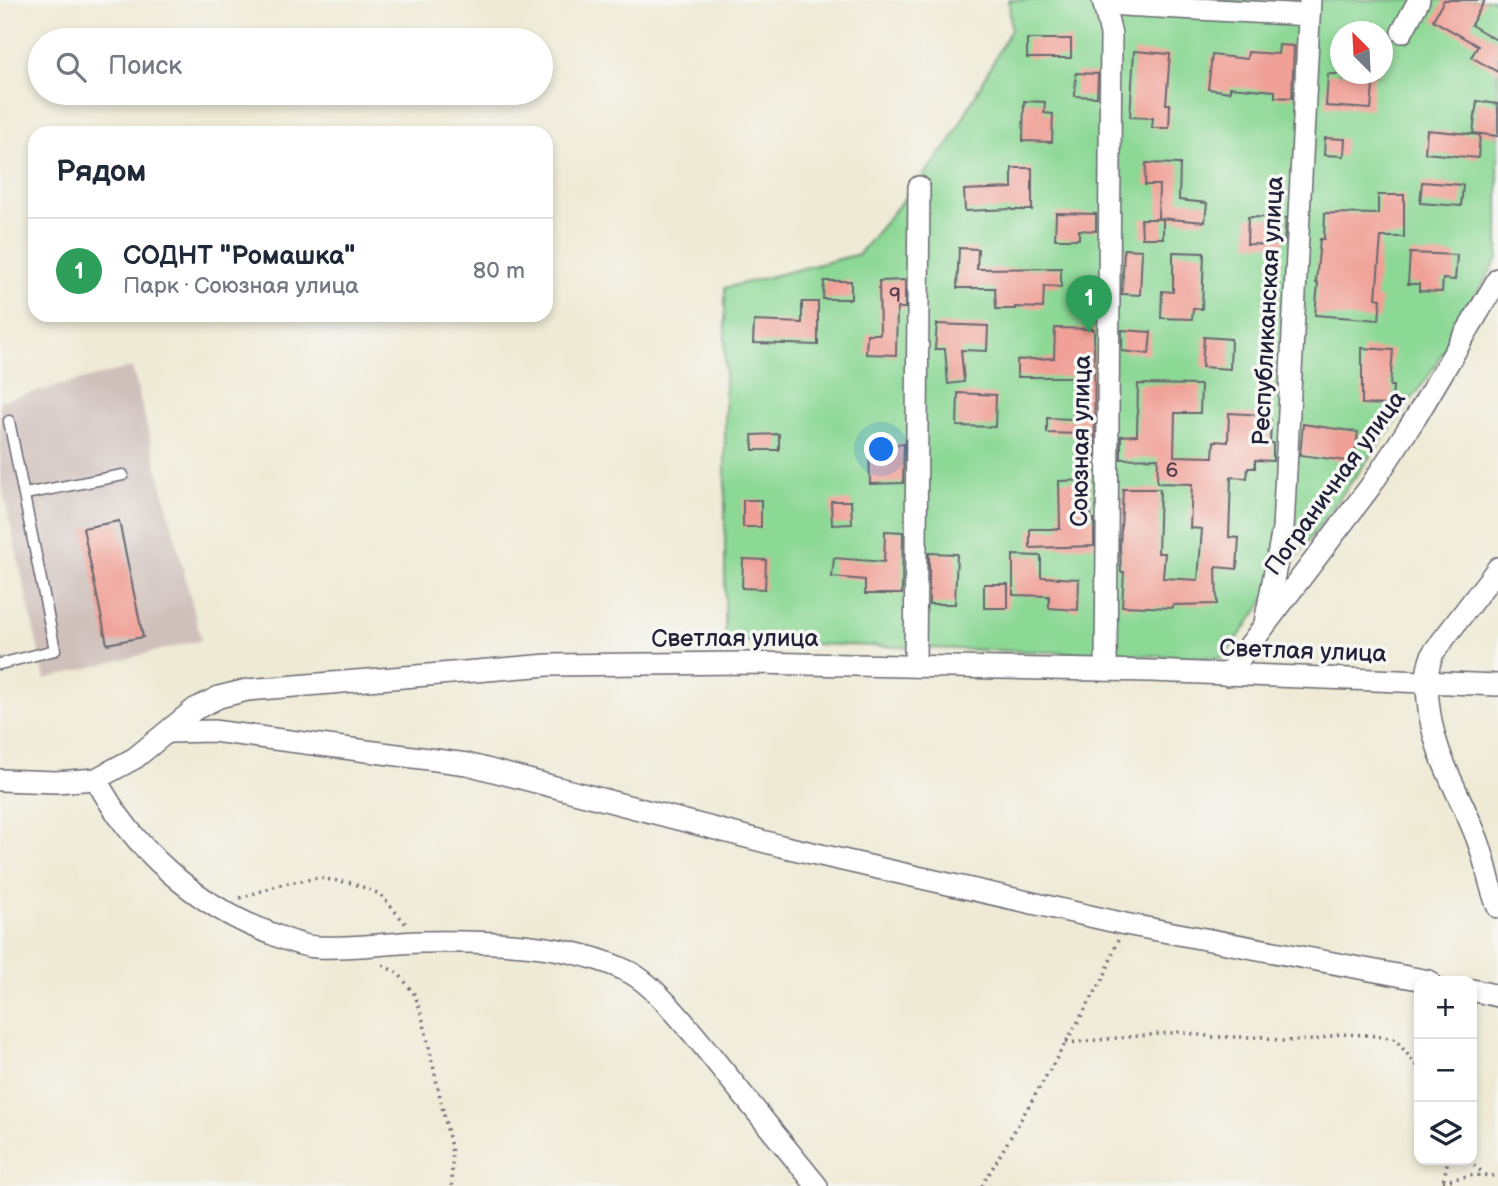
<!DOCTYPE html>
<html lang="ru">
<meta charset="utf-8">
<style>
:root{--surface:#fff;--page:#f6f6f7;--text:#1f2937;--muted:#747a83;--line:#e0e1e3;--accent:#0f766e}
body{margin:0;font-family:"Balsamiq Sans",sans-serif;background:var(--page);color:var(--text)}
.controls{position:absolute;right:21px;bottom:21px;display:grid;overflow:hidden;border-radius:14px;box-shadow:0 4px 10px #0003}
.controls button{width:63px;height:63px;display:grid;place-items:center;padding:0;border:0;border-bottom:2px solid var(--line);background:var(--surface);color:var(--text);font:35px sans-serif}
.compass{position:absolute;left:1330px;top:21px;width:63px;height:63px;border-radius:50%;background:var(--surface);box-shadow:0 4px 10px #0003;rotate:336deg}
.you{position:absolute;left:882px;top:450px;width:24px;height:24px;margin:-18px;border:5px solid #fff;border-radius:50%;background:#1a73e8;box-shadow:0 0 0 10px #1a73e833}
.badge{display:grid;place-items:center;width:46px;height:46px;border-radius:50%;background:var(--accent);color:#fff;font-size:23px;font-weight:700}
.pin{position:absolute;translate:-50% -58px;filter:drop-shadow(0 2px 4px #0008)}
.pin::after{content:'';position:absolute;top:37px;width:24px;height:21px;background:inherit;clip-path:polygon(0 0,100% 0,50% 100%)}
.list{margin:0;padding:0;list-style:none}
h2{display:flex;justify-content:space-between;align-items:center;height:91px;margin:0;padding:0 28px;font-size:30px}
h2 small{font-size:23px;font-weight:400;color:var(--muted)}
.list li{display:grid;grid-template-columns:46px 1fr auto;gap:21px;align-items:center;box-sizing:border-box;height:105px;padding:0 28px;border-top:2px solid var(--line)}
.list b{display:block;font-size:26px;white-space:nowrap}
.list p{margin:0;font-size:23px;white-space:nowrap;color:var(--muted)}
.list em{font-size:23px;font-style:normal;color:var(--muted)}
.icon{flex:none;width:38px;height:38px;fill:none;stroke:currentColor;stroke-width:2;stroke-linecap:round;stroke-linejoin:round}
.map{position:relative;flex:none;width:1498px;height:1186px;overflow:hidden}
.search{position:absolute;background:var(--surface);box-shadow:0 4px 10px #0003;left:28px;top:28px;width:525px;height:77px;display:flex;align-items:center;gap:18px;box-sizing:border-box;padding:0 24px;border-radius:38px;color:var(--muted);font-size:26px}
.panel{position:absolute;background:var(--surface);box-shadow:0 4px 10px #0003;left:28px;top:126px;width:525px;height:196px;border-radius:21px}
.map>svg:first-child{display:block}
</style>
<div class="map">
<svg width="1498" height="1186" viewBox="0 0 1498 1186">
<rect width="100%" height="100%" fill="#f6f6f2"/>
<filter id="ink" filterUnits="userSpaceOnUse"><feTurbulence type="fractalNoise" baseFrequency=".0143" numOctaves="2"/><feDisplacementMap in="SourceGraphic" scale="14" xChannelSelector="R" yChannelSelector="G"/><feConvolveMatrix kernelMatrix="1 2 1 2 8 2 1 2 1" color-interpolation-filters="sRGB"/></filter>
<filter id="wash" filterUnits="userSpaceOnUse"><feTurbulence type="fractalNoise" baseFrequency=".00686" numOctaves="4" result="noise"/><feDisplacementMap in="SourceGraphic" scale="28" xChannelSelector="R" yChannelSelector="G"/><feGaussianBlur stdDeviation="1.57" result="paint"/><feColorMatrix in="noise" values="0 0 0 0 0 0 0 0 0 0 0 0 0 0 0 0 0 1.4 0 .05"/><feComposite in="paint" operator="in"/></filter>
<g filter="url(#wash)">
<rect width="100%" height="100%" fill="#eeead5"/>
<path fill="#cfc0bb" d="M132,367l69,273 -156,39 -45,-201v-77z"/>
<path fill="#8cd895" stroke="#577d68" stroke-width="2" fill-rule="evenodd" d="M1009,0h489v258l-70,119 -205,281 -498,-17v-353l134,-34 90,-110 62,-115zM1340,32h42v42h-42z"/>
<g id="blocks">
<g fill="#f0a096">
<path d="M1444,0h41l-14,25 27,16v31l-27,-15 7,-11 -45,-26z"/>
<rect x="1027" y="39" width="44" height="19"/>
<path d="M1279,45l15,1 -2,52 -17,-1v-6l-45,-4v5l-22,-3 4,-34 35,4 1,-7 30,2z"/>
<path d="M1134,51l36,3 -4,50h4l-1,24h-17l1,-10 -23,-1z"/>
<path d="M1076,73l22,1 -1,23 -22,-1z"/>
<path d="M1328,74h46l-3,35 -45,-3z"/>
<path d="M1024,101l21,1 -1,11 9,1 -1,28 -29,-1z"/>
<path d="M1477,101l21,3v32l-25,-3z"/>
<path d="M1427,130l53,5 -2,23 -53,-5z"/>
<path d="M1325,138l20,1 -1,17 -20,-1z"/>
<path d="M1146,163l34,1 -1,36 28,3 -2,19 -47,-4 1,-33h-14z"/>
<path d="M1012,168h20v42h-20v-1l-47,2 -1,-21 48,-2z"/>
<path d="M1422,182l41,3 -2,21 -41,-3z"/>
<path d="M1378,195h26v42h-23l-5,61 5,1 -2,21 -64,-5 3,-32h-2l4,-44h4l1,-26 53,1z"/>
<path d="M1056,213l40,1v17l-17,-1v9h-24z"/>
<path d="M1248,217l38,1 -2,27 -37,-1z"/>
<path d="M1141,219h22v19h-21z"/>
<path d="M959,248l19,1 -1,20 84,-1v19l-17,-1 -1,22 -28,-1v2h-19l-1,-21h-38z"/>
<path d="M1124,249l18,1 -2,45 -18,-1z"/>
<path d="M1173,252l31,1 -2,56h-9l-1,10 -31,-1 1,-27 11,1z"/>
<path d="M1410,253l47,2 -2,25 -12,-1 -1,13 -23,-1v-7h-11z"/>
<path d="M905,280v28h-8l-1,47 -30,-1 1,-20h13l-1,-53z"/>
<path d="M824,281h27v18h-28z"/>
<path d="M802,302h16v43l-65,-2 1,-22 48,2z"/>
<path d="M937,324l51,2 -1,25 -26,-1 3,32 -16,2 -3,-35h-10z"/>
<path d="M1055,328l39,1 1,135 -18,-1 1,-29 -31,-1v-15l26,1 1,-42h-57v-17l37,-2z"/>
<path d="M1122,330l29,2 -2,22 -27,-3z"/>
<path d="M1204,337l27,2 -1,30 -28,-2z"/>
<path d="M1362,348l31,2 -3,36h3l-1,19 -30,-1z"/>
<path d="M1138,384l63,1 -1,28h-25l-1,43 39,1 1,-16 14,1 1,-29 35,2v4l7,1 -1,23h3v18l-18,-1v8h-7l-1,10 -16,-1 -2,60 10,1 -2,31 -21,-2 1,37 -44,1v3l-51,-2 2,-34h-3l-1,-25 3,-58h37l-2,64h7l-2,25 35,2 4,-51 -12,-1 2,-44 -35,-1 1,-25 -37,1v-23l16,-1z"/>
<path d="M958,393l38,2 -1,32 -38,-1z"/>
<path d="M1303,424l55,8 -4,30 -54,-7z"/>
<path d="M779,434v16h-26l-1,-15z"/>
<path d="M904,444l-1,39 -33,1 -1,-39z"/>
<path d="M1090,480l1,39h3v27l-64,2v-19h30l-1,-48z"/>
<rect x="743" y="500" width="18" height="27"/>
<path d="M831,501h20l1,23 -20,1z"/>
<path d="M119,521l24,116 -36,7 -24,-116z"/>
<path d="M885,531l18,1 -1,62h-37v-14l-33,-3 2,-19 50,4z"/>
<path d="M929,553l28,1 -2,50h-26z"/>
<path d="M1013,555l28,1v21l38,2 -1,31 -29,-2v-12l-36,-1z"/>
<path d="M743,559l23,1 -1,29 -23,-1z"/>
<rect x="984" y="584" width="24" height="24"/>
</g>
</g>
</g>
<g filter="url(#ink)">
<use href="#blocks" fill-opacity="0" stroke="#696871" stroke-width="2"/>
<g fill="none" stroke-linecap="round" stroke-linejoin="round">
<g stroke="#696871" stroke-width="13">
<g id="lane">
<path d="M25,494l98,-19"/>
<path d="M0,664l55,-14 -46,-229"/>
</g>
</g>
<g stroke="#696871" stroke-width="24">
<g id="street">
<path d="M1103,0l8,34 -5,636"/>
<path d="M1104,4l205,11"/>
<path d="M1402,32l17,-32"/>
<path d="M1498,568l-65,85c-7,17 -7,30 -5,47 5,57 31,90 50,141 8,21 11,45 20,66"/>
<path d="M1265,623l18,-94 27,-529"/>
<path d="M915,666l4,-479"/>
<path d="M1227,675l143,-188 46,-70 82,-138"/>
<path d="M170,732l43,-1 254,33 314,82 154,35 190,43 304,57"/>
<path d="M96,779c36,69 101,127 174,154 14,6 31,13 46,14 35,2 70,-4 105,-5 66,-1 148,0 208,30 28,14 67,65 88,91 33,41 67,82 100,123"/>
<path d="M0,780l56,2 40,-3 39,-21 60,-49 24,-12 28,-7 301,-25 200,-2 403,8 347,14"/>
<path d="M1472,990l26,6"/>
</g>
</g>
<g stroke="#696871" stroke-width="3.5" stroke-dasharray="2 5" stroke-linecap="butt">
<path d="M240,898l43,-14 35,-6 34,5 28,11 26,30"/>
<path d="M383,965l16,9 16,21 9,29 28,128v34"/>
<path d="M1066,1043l114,-11 34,5h48l21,4 31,-1 26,-6 29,1 26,4 24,29"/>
<path d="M1469,1160l16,15"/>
<path d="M1443,1181l31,-6 24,1"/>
<path d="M982,1186l122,-209 14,-37"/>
<path d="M1442,1186l6,-26"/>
</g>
<use href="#lane" stroke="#fff" stroke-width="10"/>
<use href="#street" stroke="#fff" stroke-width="21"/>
</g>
</g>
<g text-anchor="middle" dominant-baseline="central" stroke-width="7" stroke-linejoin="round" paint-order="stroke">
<g font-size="21" fill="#564252">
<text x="895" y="295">9</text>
<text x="1172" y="470">6</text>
</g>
<g font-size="24" fill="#22223b" stroke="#f6f6f2">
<text transform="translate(1268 311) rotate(-87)">Республиканская улица</text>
<text transform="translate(1081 441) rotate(-89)">Союзная улица</text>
<text transform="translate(1335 483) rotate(-54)">Пограничная улица</text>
<text x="735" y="638">Светлая улица</text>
<text transform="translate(1303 651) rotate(2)">Светлая улица</text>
</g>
</g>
</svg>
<div class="controls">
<button>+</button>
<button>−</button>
<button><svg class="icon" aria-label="layers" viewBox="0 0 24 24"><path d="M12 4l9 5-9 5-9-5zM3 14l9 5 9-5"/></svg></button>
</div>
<svg class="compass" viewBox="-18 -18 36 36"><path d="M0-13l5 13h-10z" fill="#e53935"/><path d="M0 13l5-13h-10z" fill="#747a83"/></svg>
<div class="you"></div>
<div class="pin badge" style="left:1089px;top:333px;background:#2e9e5b">1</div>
<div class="search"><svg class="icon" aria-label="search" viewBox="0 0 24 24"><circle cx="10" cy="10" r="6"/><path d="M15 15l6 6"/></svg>Поиск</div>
<section class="panel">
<h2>Рядом<small></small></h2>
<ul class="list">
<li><span class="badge" style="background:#2e9e5b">1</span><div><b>СОДНТ &quot;Ромашка&quot;</b><p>Парк · Союзная улица</p></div><em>80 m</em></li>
</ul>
</section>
</div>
